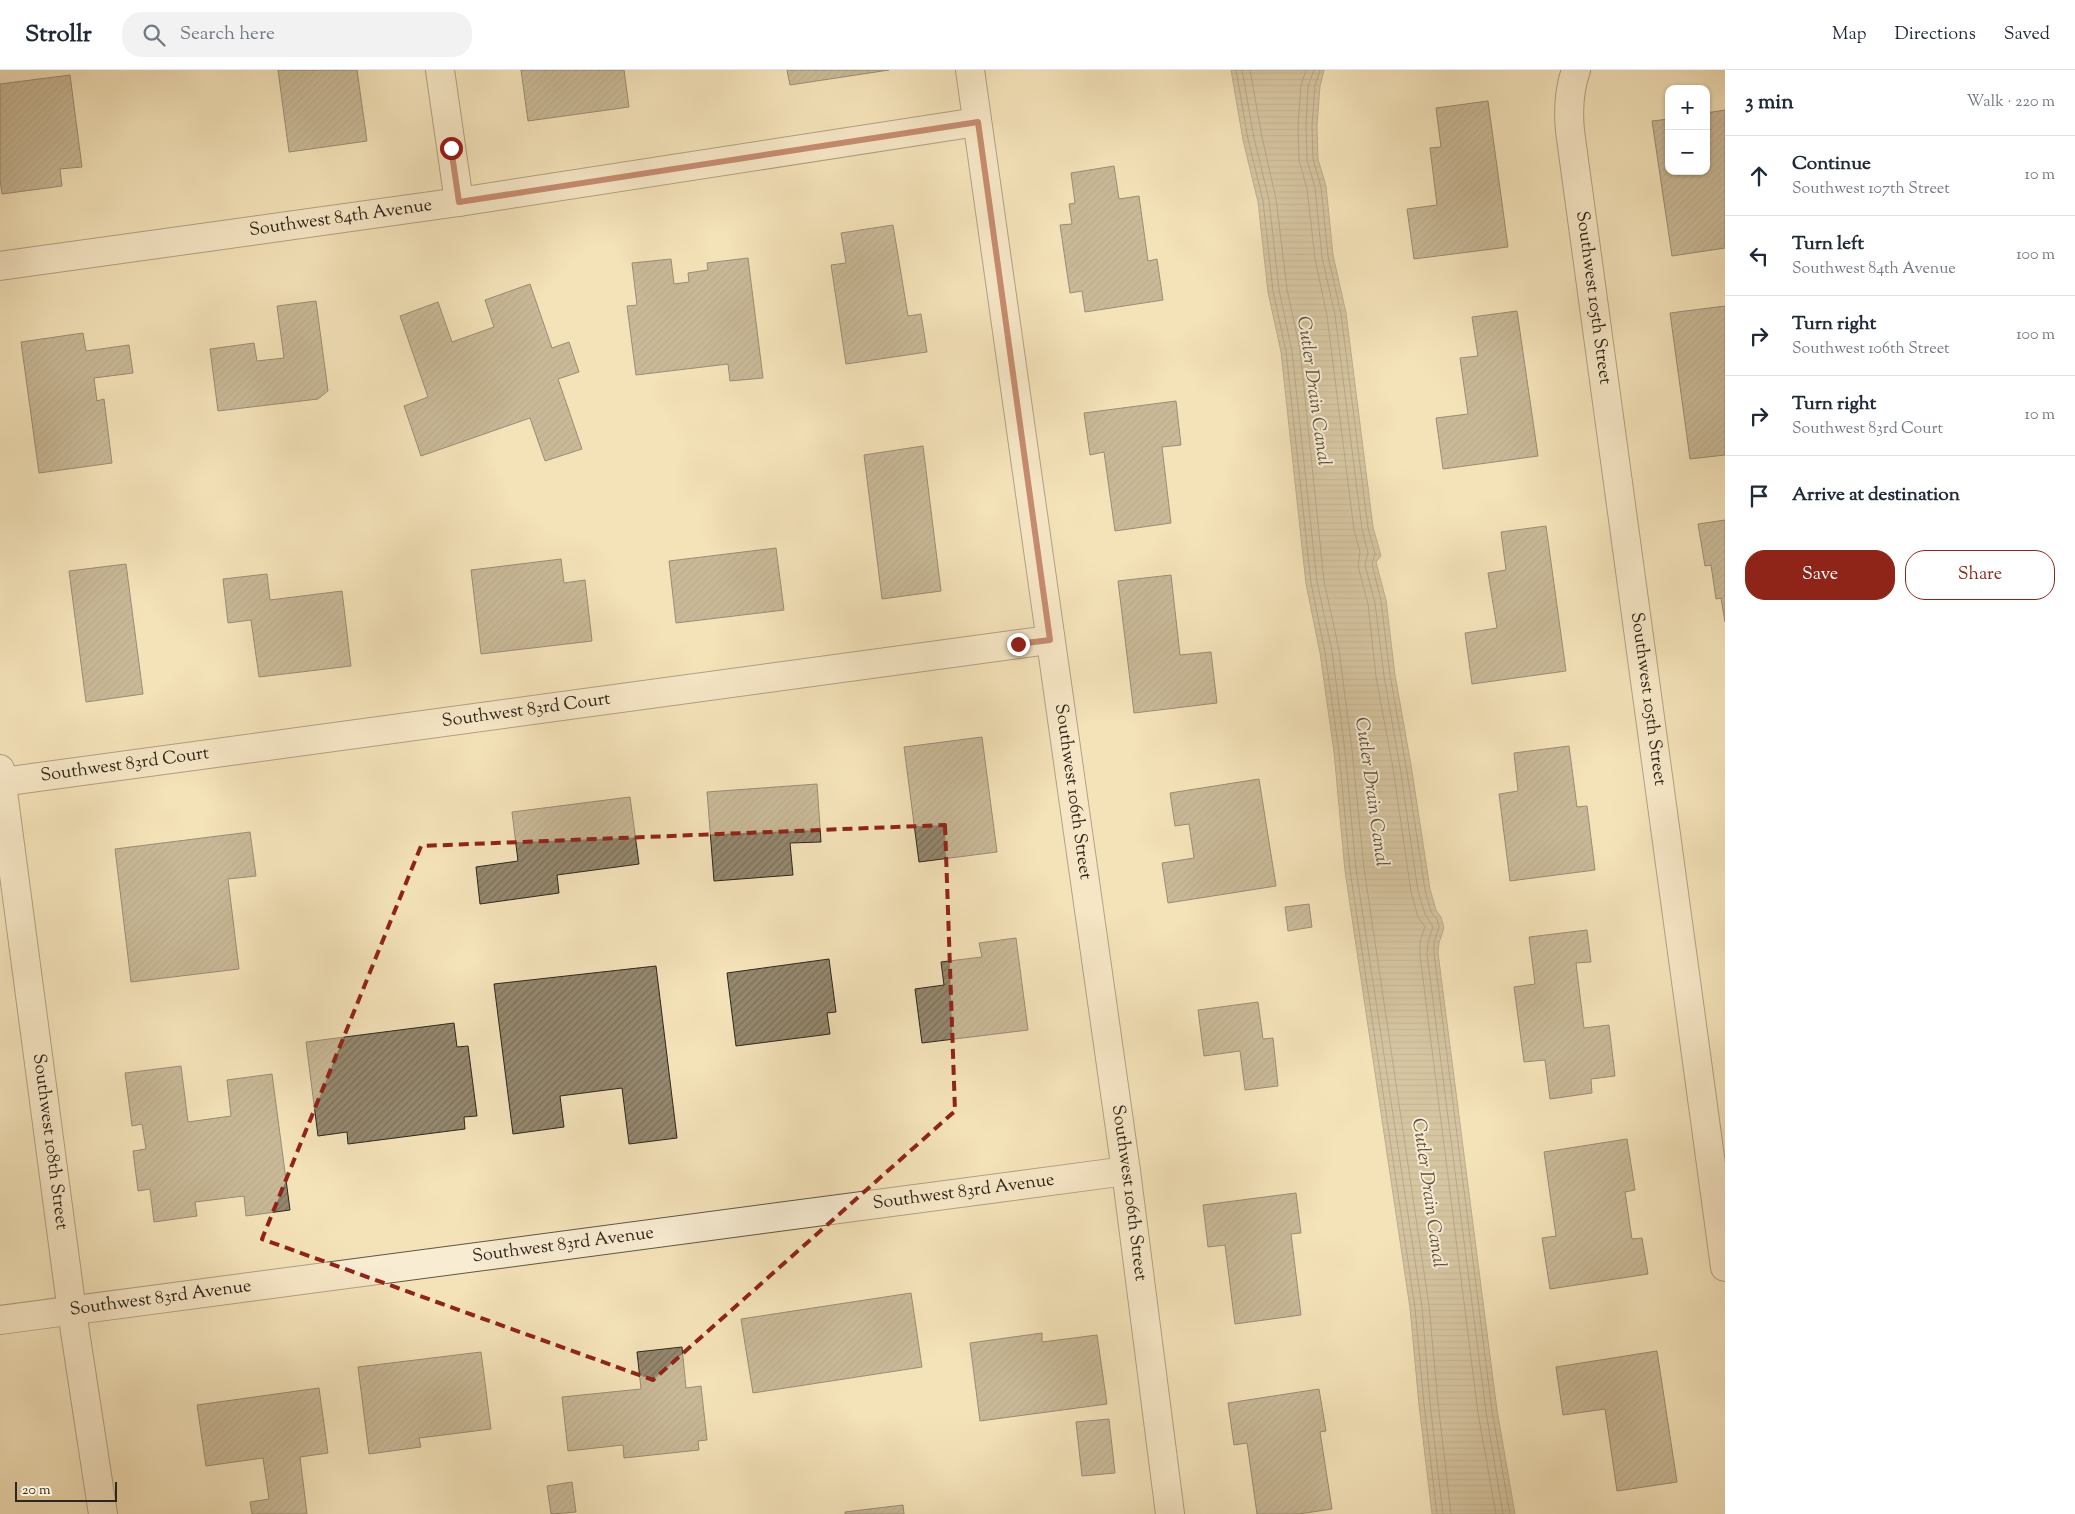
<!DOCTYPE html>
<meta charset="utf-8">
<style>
:root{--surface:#fff;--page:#f2f2f3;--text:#1f2937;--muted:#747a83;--line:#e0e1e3;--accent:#8f2418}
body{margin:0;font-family:"Sorts Mill Goudy",serif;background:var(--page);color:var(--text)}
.controls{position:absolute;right:15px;top:15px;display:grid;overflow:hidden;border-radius:10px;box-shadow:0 1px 4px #0004}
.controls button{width:45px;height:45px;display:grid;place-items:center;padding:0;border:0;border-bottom:1px solid var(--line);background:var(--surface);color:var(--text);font:25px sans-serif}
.scale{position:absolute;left:15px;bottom:12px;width:102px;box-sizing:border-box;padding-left:5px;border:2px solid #2e261d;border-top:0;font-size:14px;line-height:18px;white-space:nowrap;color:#2e261d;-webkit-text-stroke:4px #f8ecd2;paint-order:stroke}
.stop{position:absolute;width:15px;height:15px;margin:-11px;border:4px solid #8f2418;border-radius:50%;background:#fff}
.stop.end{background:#8f2418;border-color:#fff;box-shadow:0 1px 5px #0008}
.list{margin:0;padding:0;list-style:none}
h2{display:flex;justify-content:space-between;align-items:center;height:65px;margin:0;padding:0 20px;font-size:21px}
h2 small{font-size:16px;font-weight:400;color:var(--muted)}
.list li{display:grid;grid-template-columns:32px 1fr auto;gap:15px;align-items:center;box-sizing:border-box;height:80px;padding:0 20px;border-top:1px solid var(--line)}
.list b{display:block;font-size:19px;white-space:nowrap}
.list p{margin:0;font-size:16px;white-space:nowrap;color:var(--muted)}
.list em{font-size:16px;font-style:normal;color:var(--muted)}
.actions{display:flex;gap:10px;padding:15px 20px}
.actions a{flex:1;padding:11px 0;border:1px solid var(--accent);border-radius:20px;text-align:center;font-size:18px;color:var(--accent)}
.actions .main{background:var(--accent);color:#fff}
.icon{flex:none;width:28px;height:28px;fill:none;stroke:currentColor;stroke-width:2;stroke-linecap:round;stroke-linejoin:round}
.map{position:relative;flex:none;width:1725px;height:1444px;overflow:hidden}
header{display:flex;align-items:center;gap:30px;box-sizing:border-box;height:70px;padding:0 25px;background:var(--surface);border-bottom:1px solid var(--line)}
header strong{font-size:24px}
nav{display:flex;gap:28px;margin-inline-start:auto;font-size:18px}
.search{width:350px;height:45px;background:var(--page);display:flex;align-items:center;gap:12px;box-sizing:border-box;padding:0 18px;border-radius:20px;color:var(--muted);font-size:19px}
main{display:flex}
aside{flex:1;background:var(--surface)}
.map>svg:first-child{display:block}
</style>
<header>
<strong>Strollr</strong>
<div class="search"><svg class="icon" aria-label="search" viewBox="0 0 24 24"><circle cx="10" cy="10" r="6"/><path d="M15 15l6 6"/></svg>Search here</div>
<nav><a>Map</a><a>Directions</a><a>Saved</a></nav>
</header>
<main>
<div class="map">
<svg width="1725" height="1444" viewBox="0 0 1725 1444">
<defs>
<pattern id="water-rules" width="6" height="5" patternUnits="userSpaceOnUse" patternTransform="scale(1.25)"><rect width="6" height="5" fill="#b1a284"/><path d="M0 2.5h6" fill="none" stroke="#90846b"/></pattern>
<pattern id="building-hatch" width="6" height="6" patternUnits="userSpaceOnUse" patternTransform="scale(1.25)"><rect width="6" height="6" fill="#95886e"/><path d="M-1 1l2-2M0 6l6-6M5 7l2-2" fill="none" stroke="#7a6f5a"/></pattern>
</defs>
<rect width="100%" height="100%" fill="#f4e2b9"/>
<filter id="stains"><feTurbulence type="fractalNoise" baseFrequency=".004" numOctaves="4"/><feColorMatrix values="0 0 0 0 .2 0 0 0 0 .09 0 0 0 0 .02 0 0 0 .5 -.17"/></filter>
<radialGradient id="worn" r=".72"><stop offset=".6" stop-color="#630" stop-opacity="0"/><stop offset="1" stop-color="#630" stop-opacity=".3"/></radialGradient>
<path fill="url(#water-rules)" stroke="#7d705b" d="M1231,0h93l-4,16 -3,40 1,33 8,27 7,69 13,58 27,214 8,29 -5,6 10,38 9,75 16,90 19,124 6,21 5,7 3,11 -5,15 -1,10 59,457 18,104h-83l-13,-109 -9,-97 -65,-437 -11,-119 -14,-99 -14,-69 -25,-232 -13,-60 -10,-90 -15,-62z"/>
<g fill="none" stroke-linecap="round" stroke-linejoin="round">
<g stroke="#706450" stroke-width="1">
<path d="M1236,0l12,69 15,62 10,90 13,60 25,232 14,69 14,100 11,118 65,438 9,96 13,110"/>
<path d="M1242,0l12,68 15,62 10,90 13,61 25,231 15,69 13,100 11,118 66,438 8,96 13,111"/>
<path d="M1250,0l12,67 14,62 11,90 13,61 24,231 15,69 13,100 12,118 65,438 9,97 13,111"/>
<path d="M1306,0l-5,15 -3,41 1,34 8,29 8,69 12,58 27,214 6,22 -2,14 10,38 8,73 17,91 18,124 7,25 7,10 -5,14v14l58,458 18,101"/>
<path d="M1314,0l-6,16 -2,40 1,34 8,28 7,69 13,58 27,214 6,24 -3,12 10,38 9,73 16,91 18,124 7,23 8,13 -5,15 -1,12 59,458 17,102"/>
<path d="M1320,0l-5,16 -3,40 1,33 8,28 7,69 13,58 27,214 7,26 -3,10 9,37 9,74 16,91 19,124 6,22 6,7 2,8 -5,15v11l58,458 18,103"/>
</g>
</g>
<g fill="url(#building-hatch)" stroke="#2e261d">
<path d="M278,0h79l10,71 -78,11z"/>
<path d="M521,0h103l5,37 -101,14z"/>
<path d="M787,0h102l-99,15z"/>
<path d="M70,5l12,92 -22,2 2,17 -60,8 -2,-14v-96z"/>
<path d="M1488,31l20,146 -94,12 -7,-50 30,-4 -7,-57 11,-1 -5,-39z"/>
<path d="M1725,40v138l-53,8 -20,-135 17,-2v52h37v-58z"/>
<path d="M1114,96l5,33 20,-3 9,65 9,-2 6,41 -78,12 -3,-21 -12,2 -10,-68 12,-1 -3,-20 6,-1 -4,-30z"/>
<path d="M893,155l15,91 13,-2 6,38 -81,12 -15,-99 15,-2 -5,-30z"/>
<path d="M748,188l15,120 -33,3 -2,-17 -92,11 -9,-69 10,-1 -5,-42 39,-4 3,25 15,-2 -1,-9 20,-3 -1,-7z"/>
<path d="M530,214l22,64 17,-6 10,30 -21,7 24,70 -37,12 -15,-43 -109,38 -17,-50 24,-9 -28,-81 38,-14 14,40 42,-15 -9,-27z"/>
<path d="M316,231l12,90 -10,8 -100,12 -8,-62 44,-6 3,18 27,-3 -7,-52z"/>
<path d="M1725,236v149l-35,4 -20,-146z"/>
<path d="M1517,241l21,145 -95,13 -7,-51 32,-4 -8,-56 18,-2 -6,-39z"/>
<path d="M83,263l3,18 43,-6 4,28 -39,5 3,23 7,-2 8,64 -73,10 -18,-131z"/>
<path d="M1176,331l5,44 -19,2 9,76 -56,8 -11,-79 -14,3 -6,-42z"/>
<path d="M923,376l18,145 -59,8 -18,-144z"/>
<path d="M1725,450v102l-4,-24 -5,1 -5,-34 -6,1 -7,-42z"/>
<path d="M1546,456l20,145 -94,13 -7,-51 32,-5 -9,-55 18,-3 -5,-38z"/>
<path d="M776,478l8,62 -108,13 -7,-62z"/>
<path d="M561,489l3,24 21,-3 7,61 -111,13 -10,-84z"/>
<path d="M126,494l17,130 -57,8 -17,-131z"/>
<path d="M267,504l3,26 72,-9 9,75 -92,11 -8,-57 -23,3 -5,-44z"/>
<path d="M1171,505l9,80 31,-3 6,51 -83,10 -16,-132z"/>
<path d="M982,667l15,115 -78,10 -15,-115z"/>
<path d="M1569,676l8,61 10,-1 8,64 -85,11 -11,-87 19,-3 -4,-38z"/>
<path d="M1259,709l17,107 -108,17 -6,-40 32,-5 -5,-34 -14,2 -5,-33z"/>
<path d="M817,714l4,58 -31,1 3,32 -79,6 -7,-89z"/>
<path d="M630,727l9,67 -82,11 2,18 -79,11 -4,-37 42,-6 -6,-49z"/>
<path d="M250,762l6,44 -28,3 11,90 -108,13 -16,-133z"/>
<path d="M1309,834l3,23 -24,4 -3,-24z"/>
<path d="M1587,860l4,32 -15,1 8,65 25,-3 6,51 -24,3 1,14 -42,6 -5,-39 -21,2 -10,-75 21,-3 -6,-47z"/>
<path d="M1016,868l12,92 -106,13 -7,-54 29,-4 -3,-23 41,-5 -3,-14z"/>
<path d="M829,889l7,53 -9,1 3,21 -94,12 -9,-73z"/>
<path d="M656,896l21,172 -48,6 -7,-56 -62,8 4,31 -51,7 -19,-150z"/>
<path d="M1258,932l5,37 10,-1 5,48 -33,4 -5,-39 -36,5 -6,-46z"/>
<path d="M454,953l3,24 11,-1 9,70 -13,1 1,12 -117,15 -1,-12 -29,4 -12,-94z"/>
<path d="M181,996l7,56 43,-6 -4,-36 45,-6 18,136 -44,6 -2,-20 -49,6 2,14 -43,6 -4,-33 -12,2 -5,-40 13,-2 -4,-25 -10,2 -7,-53z"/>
<path d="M1627,1069l8,51 -10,2 7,47 10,-1 6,36 -98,15 -8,-51 14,-2 -12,-84z"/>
<path d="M1296,1123l5,40 -10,1 10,81 -66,9 -10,-79 -17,2 -5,-42z"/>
<path d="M911,1223l11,74 -169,26 -12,-74z"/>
<path d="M1042,1263v9l55,-7 10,69 -127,17 -10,-78z"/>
<path d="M682,1277l4,41 15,-2 6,54 -9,1 1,9 -75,8 -1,-13 -55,6 -6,-54 79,-8 -4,-37z"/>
<path d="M1657,1281l20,131 -60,9 -12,-82 -42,6 -7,-48z"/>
<path d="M481,1282l10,77 -72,9 2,9 -52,7 -11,-87z"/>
<path d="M319,1318l9,65 -28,4 7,57h-55l-2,-12 19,-3 -6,-41 -57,8 -9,-61z"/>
<path d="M1319,1319l7,42 -6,1 12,77 -33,5h-42l-10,-71 -13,2 -6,-42z"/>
<path d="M1109,1349l6,54 -33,3 -6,-54z"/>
<path d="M572,1412l4,30 -25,2 -4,-28z"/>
<path d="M903,1435l1,9h-59v-2z"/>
</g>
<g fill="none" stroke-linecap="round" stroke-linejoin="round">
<g stroke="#605544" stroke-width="30">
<g id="minor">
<path d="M440,0l19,132"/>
<path id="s1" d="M970,0l156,1101 44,343"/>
<path id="s2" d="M1576,0c-7,20 -8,40 -6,61l155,1136"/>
<path id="s3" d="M0,196l459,-64 518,-80"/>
<path id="s4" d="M0,699l72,543 31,202"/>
<path id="s5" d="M2,712l1047,-142"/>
<path id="s6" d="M0,1250l1126,-149"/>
</g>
</g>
<use href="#minor" stroke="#f8ecd2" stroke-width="28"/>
</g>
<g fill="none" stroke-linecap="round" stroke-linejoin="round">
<path stroke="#8f2418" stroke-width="6" d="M451,78l8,54 519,-80 72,518 -32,4"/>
</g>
<path d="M0 0H1725V1444H0ZM945,755l10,286 -302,269 -391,-141 159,-393z" fill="#f4e2b9" fill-opacity=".55" fill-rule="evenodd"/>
<path fill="none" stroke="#8f2418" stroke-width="4" stroke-dasharray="10 6" stroke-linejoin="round" d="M945,755l10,286 -302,269 -391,-141 159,-393z"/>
<g text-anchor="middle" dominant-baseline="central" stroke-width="4" stroke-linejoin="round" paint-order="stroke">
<g font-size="18" fill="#2e261d" stroke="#f8ecd2">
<text stroke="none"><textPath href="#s3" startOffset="344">Southwest 84th Avenue</textPath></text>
<text stroke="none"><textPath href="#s2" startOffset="230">Southwest 105th Street</textPath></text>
<text stroke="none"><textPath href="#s2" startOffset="635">Southwest 105th Street</textPath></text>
<text stroke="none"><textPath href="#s5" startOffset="529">Southwest 83rd Court</textPath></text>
<text stroke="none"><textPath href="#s5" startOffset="124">Southwest 83rd Court</textPath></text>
<text stroke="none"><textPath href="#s1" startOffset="729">Southwest 106th Street</textPath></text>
<text stroke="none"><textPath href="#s4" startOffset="376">Southwest 108th Street</textPath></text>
<text stroke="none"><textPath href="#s6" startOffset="972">Southwest 83rd Avenue</textPath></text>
<text stroke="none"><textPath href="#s1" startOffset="1134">Southwest 106th Street</textPath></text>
<text stroke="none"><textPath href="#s6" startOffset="568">Southwest 83rd Avenue</textPath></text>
<text stroke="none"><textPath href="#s6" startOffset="162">Southwest 83rd Avenue</textPath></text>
</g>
<g font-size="19" font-style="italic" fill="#5c5141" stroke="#f8ecd2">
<text transform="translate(1313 321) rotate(82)">Cutler Drain Canal</text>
<text transform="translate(1371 722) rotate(82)">Cutler Drain Canal</text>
<text transform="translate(1428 1123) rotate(82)">Cutler Drain Canal</text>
</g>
</g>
<rect width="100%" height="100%" filter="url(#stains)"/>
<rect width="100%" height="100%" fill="url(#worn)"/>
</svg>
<div class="controls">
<button>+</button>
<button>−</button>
</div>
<div class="scale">20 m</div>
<div class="stop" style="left:451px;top:78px"></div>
<div class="stop end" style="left:1018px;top:574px"></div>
</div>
<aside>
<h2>3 min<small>Walk · 220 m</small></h2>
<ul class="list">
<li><svg class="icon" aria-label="ahead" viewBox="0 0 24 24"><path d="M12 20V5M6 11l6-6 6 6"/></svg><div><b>Continue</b><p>Southwest 107th Street</p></div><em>10 m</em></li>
<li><svg class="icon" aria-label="left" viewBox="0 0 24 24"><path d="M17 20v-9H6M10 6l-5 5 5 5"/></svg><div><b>Turn left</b><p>Southwest 84th Avenue</p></div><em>100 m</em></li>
<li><svg class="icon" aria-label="right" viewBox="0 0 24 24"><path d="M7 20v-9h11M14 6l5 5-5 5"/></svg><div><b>Turn right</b><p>Southwest 106th Street</p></div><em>100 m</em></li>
<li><svg class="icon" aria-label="right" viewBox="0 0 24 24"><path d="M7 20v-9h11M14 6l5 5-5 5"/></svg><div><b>Turn right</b><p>Southwest 83rd Court</p></div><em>10 m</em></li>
<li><svg class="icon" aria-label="arrive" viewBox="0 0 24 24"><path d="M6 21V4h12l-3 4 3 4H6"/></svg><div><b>Arrive at destination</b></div></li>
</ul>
<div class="actions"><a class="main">Save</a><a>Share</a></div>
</aside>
</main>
